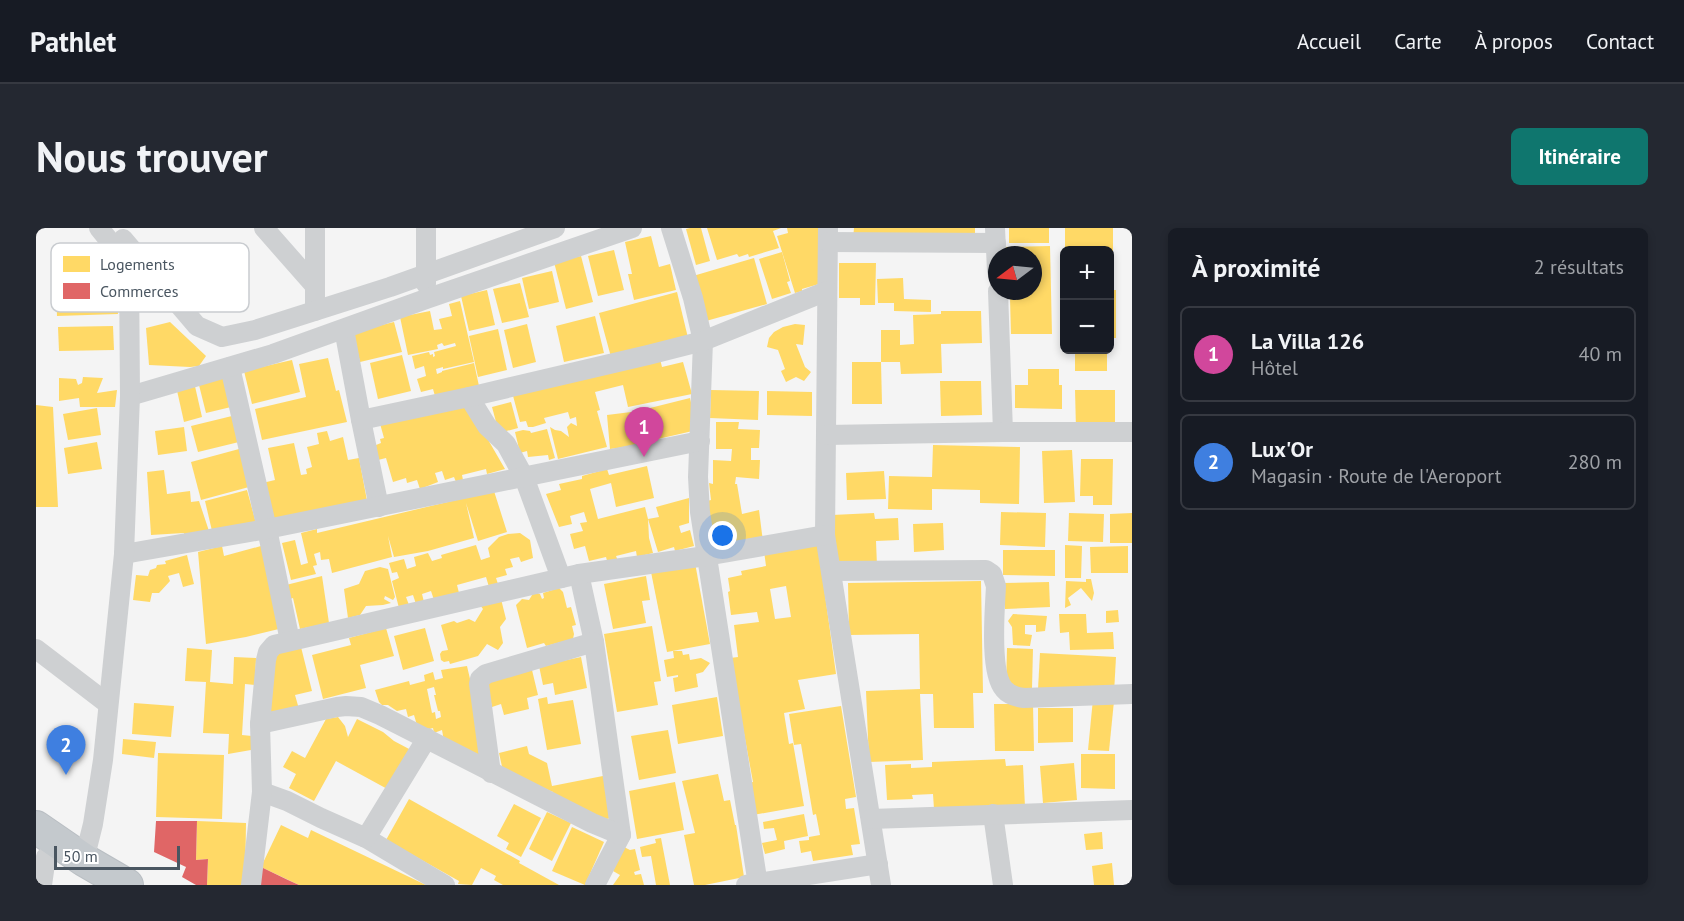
<!DOCTYPE html>
<html lang="fr">
<meta charset="utf-8">
<style>
:root{--surface:#171b24;--page:#242831;--text:#f1f3f6;--muted:#9ea1a6;--line:#363941;--accent:#0f766e}
body{margin:0;font-family:"PT Sans",sans-serif;background:var(--page);color:var(--text)}
.controls{position:absolute;right:18px;top:18px;display:grid;overflow:hidden;border-radius:9px;box-shadow:0 3px 9px #0003}
.controls button{width:54px;height:54px;display:grid;place-items:center;padding:0;border:0;border-bottom:2px solid var(--line);background:var(--surface);color:var(--text);font:30px sans-serif}
.compass{position:absolute;left:952px;top:18px;width:54px;height:54px;border-radius:50%;background:var(--surface);box-shadow:0 3px 9px #0003;rotate:254deg}
.scale{position:absolute;left:18px;bottom:15px;width:126px;box-sizing:border-box;padding-left:6px;border:3px solid #4a5661;border-top:0;font-size:16px;line-height:21px;white-space:nowrap;color:#4a5661;-webkit-text-stroke:4px #fff;paint-order:stroke}
.you{position:absolute;left:687px;top:308px;width:21px;height:21px;margin:-15px;border:4px solid #fff;border-radius:50%;background:#1a73e8;box-shadow:0 0 0 9px #1a73e833}
.badge{display:grid;place-items:center;width:39px;height:39px;border-radius:50%;background:var(--accent);color:#fff;font-size:20px;font-weight:700}
.pin{position:absolute;translate:-50% -50px;filter:drop-shadow(0 2px 3px #0008)}
.pin::after{content:'';position:absolute;top:32px;width:21px;height:18px;background:inherit;clip-path:polygon(0 0,100% 0,50% 100%)}
.list{margin:0;padding:0;list-style:none}
h2{display:flex;justify-content:space-between;align-items:center;height:78px;margin:0;padding:0 24px;font-size:26px}
h2 small{font-size:20px;font-weight:400;color:var(--muted)}
.list li{display:grid;grid-template-columns:39px 1fr auto;gap:18px;align-items:center;box-sizing:border-box;height:96px;margin:0 12px 12px;padding:0 12px;border:2px solid var(--line);border-radius:9px}
.list b{display:block;font-size:22px;white-space:nowrap}
.list p{margin:0;font-size:20px;white-space:nowrap;color:var(--muted)}
.list em{font-size:20px;font-style:normal;color:var(--muted)}
.map{position:relative;flex:none;width:1096px;height:657px;overflow:hidden;border-radius:9px}
header{display:flex;align-items:center;gap:36px;box-sizing:border-box;height:84px;padding:0 30px;background:var(--surface);border-bottom:2px solid var(--line)}
header strong{font-size:28px}
nav{display:flex;gap:33px;margin-inline-start:auto;font-size:21px}
.intro{display:flex;align-items:center;justify-content:space-between;box-sizing:border-box;height:144px;padding:0 36px}
h1{margin:0;font-size:42px}
.button{padding:15px 27px;border-radius:9px;background:var(--accent);color:#fff;font-size:21px;font-weight:700}
main{display:flex;gap:36px;padding:0 36px}
aside{flex:1;background:var(--surface);border-radius:9px;box-shadow:0 3px 9px #0003}
.map>svg:first-child{display:block}
</style>
<header>
<strong>Pathlet</strong>
<nav><a>Accueil</a><a>Carte</a><a>À propos</a><a>Contact</a></nav>
</header>
<div class="intro"><h1>Nous trouver</h1><a class="button">Itinéraire</a></div>
<main>
<div class="map">
<svg width="1096" height="657" viewBox="0 0 1096 657">
<rect width="100%" height="100%" fill="#f4f4f4"/>
<g fill="#ffd966" fill-rule="evenodd">
<path d="M654,0h11l9,33 -14,4 -10,-36z"/>
<path d="M671,0h74l-8,3 6,17 -30,9 -1,-3 -9,3 -2,-3 -20,6z"/>
<path d="M751,0h32v56l-17,5v2l-7,2 -18,-57 11,-3z"/>
<path d="M818,0h121v10l-122,1z"/>
<rect x="973" y="0" width="40" height="15"/>
<path d="M1029,0h48v36h-3v-14h-45z"/>
<path d="M615,8l8,31 11,-3 6,26 -42,10 -6,-26h4l-7,-32z"/>
<path d="M1014,18l2,88h-41l-1,-36h-4v-7h27v-36h-28l-1,-8z"/>
<path d="M578,22l10,40 -26,6 -10,-40z"/>
<path d="M746,24l8,29 -3,1 4,11 -19,6 -13,-40z"/>
<path d="M545,28l12,46 -27,7 -12,-47z"/>
<path d="M718,30l13,46 -61,17 -13,-45z"/>
<path d="M803,35h37l-1,42h-15v-7h-21z"/>
<path d="M516,43l7,31 -30,7 -7,-31z"/>
<path d="M867,50l1,21 27,1v12l-37,-1v-8h-16l-1,-24z"/>
<path d="M484,55l9,34 -27,6 -9,-34z"/>
<path d="M81,58l1,28 -61,2 -1,-28z"/>
<path d="M451,62l8,35 -26,6 -8,-35z"/>
<rect x="1074" y="62" width="6" height="48"/>
<path d="M641,64l12,50 -78,15 -12,-44z"/>
<path d="M424,73l14,61 -31,7v-2l-7,2 1,5 5,-2v-1l32,-8 5,23 -44,10 -2,-7 -12,3 -4,-13 9,-3 -2,-10 -9,3 -3,-13 17,-4 1,3 3,-1v3l2,-1 -1,-4 22,-6 -1,-3 -11,3 -2,-3 -5,2 1,4 -30,6 -8,-38 30,-6 4,19 8,-1 -3,-10 13,-3 -3,-12z"/>
<path d="M905,83h40l1,32 -41,1 1,29 -41,1 -1,-12h-19v-32h19v15l14,-1 -1,-29 28,-1z"/>
<path d="M559,88l9,37 -40,9 -8,-36z"/>
<path d="M134,94l36,34 -7,10 -9,1 -41,-2 -3,-37z"/>
<path d="M358,94l8,30 -42,10 -7,-30z"/>
<path d="M491,96l9,38 -23,6 -9,-38z"/>
<path d="M759,96l10,1 -2,20 -7,-1 9,23 6,5 -7,9 -8,-4 -10,5 -5,-11 4,-2 -7,-19 -11,-3 2,-9 5,-6 9,-5z"/>
<path d="M77,98l1,24 -55,1 -1,-24z"/>
<path d="M462,101l9,41 -29,7 -9,-41z"/>
<rect x="1039" y="122" width="32" height="21"/>
<path d="M366,127l9,36 -33,8 -8,-36z"/>
<path d="M292,130l8,33 3,-1 8,32 -85,18 -7,-31 51,-12 -7,-33z"/>
<path d="M624,131l2,8 21,-5 9,32 -64,13 -5,-22 -28,7 5,18 -3,1 10,36 -49,12 -8,-32 5,3 6,1 8,6 -2,-10 4,-4 6,3 -1,-9 -6,2 -2,-7 -24,6 2,5 -13,4h-5l-2,-6 -6,1 -8,-30z"/>
<path d="M256,132l8,32 -48,12 -8,-33z"/>
<path d="M816,134h29l1,42h-30z"/>
<path d="M992,141h31v16h3v24l-47,-1v-23h13z"/>
<path d="M187,147l8,32 -25,6 -8,-32z"/>
<path d="M47,149l20,1 -6,15 20,-3 -2,17h-35l-1,-9 -20,3v-23l17,1 2,6 4,-2z"/>
<path d="M904,153h41l1,34 -41,1z"/>
<path d="M158,154l8,35 -18,5 -8,-36z"/>
<path d="M675,162l48,1 -1,29 -48,-2z"/>
<path d="M1039,162h40v38l-39,1z"/>
<path d="M731,163l45,1v24l-45,-1z"/>
<path d="M654,170l7,32 -39,9 -8,-31z"/>
<path d="M429,172l40,69 -18,5 -1,-5 -24,6 1,5 -7,2 -2,-5 -9,3 -3,-9 -7,2 3,9 -18,7 -3,-9 -10,3 -1,-5 -13,4 -7,-24 -12,3 -3,-14 10,-4 -1,-4 4,-1 -5,-18z"/>
<path d="M475,174l7,26 -19,5 -7,-26z"/>
<path d="M0,177l17,2 5,100h-22z"/>
<path d="M61,180l4,27 -33,5 -5,-26z"/>
<path d="M603,183l3,18 5,-1 3,16 -40,5 -3,-34z"/>
<path d="M196,188l7,26 -41,10 -7,-26z"/>
<path d="M680,194h23l-1,7 22,1 -1,18h-8v12h9l-1,19 -23,-2 -1,7h2l5,30 17,-4 4,32 -50,7 -6,-48 4,-1 -2,-17 4,1v-24l18,1 1,-12h-16z"/>
<path d="M148,199l3,24 -29,4 -3,-24z"/>
<path d="M511,201l8,29 -6,2 -1,-5 -20,2 -1,-6 -7,2 -5,-21 8,-2 7,1 1,2z"/>
<path d="M291,203l3,10 13,-4 5,23 11,-2 9,48 -101,21 -9,-43 17,-4 -7,-32 26,-5 7,32 6,-1 -1,-5 6,-2 -5,-20 12,-3 -2,-11z"/>
<path d="M61,214l5,27 -34,5 -4,-26z"/>
<path d="M897,217l87,2 -1,57 -39,-1v-13l-48,-1v21l-44,-1 1,-33 43,1z"/>
<path d="M203,221l10,38 -48,13 -10,-38z"/>
<path d="M1036,222l3,52 -31,1 -2,-52z"/>
<path d="M1045,231h32l-1,46h-19v-9h-13z"/>
<path d="M611,238l7,32 -38,9 -5,-24 -21,6 8,30 47,-12 3,12 1,19 4,15 -16,4 -1,-6 -20,5 2,5 -10,3 -2,-7 -17,4 -4,-15 -11,3 -4,-15 13,-3 -3,-8 7,-1 -3,-10 -14,4 2,8 -13,3 -13,-33 15,-4 -2,-6 23,-5v-3l25,-7 2,6z"/>
<path d="M128,242l3,24 23,-3 1,11 8,-1 11,33 -25,5 -1,-6 -33,2 -4,-63z"/>
<path d="M848,243l2,28 -39,1 -1,-27z"/>
<path d="M211,262l9,33 -43,12 -8,-34z"/>
<path d="M458,263l13,41 -29,9 -12,-38 8,35 -46,13 -34,6 -6,-21 4,21 -60,16 -3,-14 -8,1 -1,-8 -6,2 3,11 -4,1 3,8 -25,6 -9,-37 13,-3 6,25 7,-2 -7,-30 16,-4v4z"/>
<path d="M653,270v25l-10,3 2,7 9,-3 4,16 -19,5 -1,-4 -16,5 -10,-33 11,-2 -3,-10z"/>
<path d="M965,284l45,1 -1,34 -45,-2z"/>
<path d="M838,285l1,6 23,-1 1,22 -23,1 1,25 -42,2 -3,-53z"/>
<path d="M1033,285l35,1 -1,28 -35,-1z"/>
<path d="M1096,285v30h-22v-29z"/>
<path d="M907,295l1,27 -30,2 -1,-28z"/>
<path d="M484,305l10,7 3,18 -12,4 -2,-5 -9,2 3,8 -8,2 2,6 -11,3 2,6 -9,3 -3,-10 -29,8 2,8 -25,7 -3,-9 -9,3 2,8 -8,2 -3,-9 -7,2 3,8 -10,3 -7,-27 7,-3 -2,-6 -5,1 -3,-10 15,-4 3,10 9,-3 -2,-9 14,-4 4,8 10,-3 -1,-3 35,-10 5,15 9,-3 -2,-9 11,-11 9,-3z"/>
<path d="M782,316l18,130 -38,6 7,29 -21,4 5,31 4,-1 11,63 -51,9 -6,-32 6,-1 -23,-124 8,-1 -4,-32 25,-3 -2,-10 -26,3 -3,-23 2,-1 -2,-13 14,-3 -1,-4 25,-5 -2,-15zM750,358l5,31 -16,2 -5,-30z"/>
<path d="M1029,317l17,1 -1,32h-16z"/>
<path d="M186,318l2,10 37,-10 22,82 -37,9 -40,7 -8,-92z"/>
<path d="M1092,318v27h-37l-1,-26z"/>
<path d="M967,322h52v26l-52,-1z"/>
<path d="M151,327l7,29 -11,3 -4,-14 -11,3 2,5 -11,12h-7l-2,9 -17,-2 3,-25 12,1 2,-6 6,-2 1,-3 9,-1 -1,-3z"/>
<path d="M659,335l15,81 -43,8 -16,-80z"/>
<path d="M344,339l8,2 7,28 -2,3 -8,-4 -1,3 7,4 -8,2 -17,1 -6,9 -12,3 -4,-29 15,-5 6,-13z"/>
<path d="M286,348l7,47 -29,6 -7,-31 -3,1 -4,-14z"/>
<path d="M610,348l4,24 -8,1 4,22 -33,6 -9,-45z"/>
<path d="M1050,351h5l3,14 -2,8 -11,-13 -13,10 3,7 -6,3 1,-27 20,1z"/>
<path d="M945,353l2,112h-10l1,35h-40l-1,-34h-13l3,66 -54,2 -3,-71 54,-2 -1,-55 -70,1 -1,-52z"/>
<path d="M1013,354l1,25 -45,2 -1,-26z"/>
<path d="M523,360l4,4 4,16 4,-1 5,18 -4,1 2,8 -1,5 -27,7 -2,-3 -17,5 -11,-43 6,-6 7,1 5,-8 6,2 2,5 2,-1 -1,-5z"/>
<path d="M465,371l5,20 -6,8 3,16 -5,7 -11,-6 -9,12 -28,8 -1,-3 -5,1 -3,-2 -1,-6 2,-3 6,-1 -7,-25 13,-4 3,2 12,-4 6,3 8,-13 -3,-4z"/>
<path d="M1082,382l1,12 -13,1v-12z"/>
<path d="M977,386l34,2 -2,15 -9,1v-7h-11v9l7,1 -2,11 -17,-1 -1,-18 -4,-6z"/>
<path d="M1023,386h27l1,19 26,-1 1,17 -44,1 -1,-18 -9,1z"/>
<path d="M616,398l9,55 -7,1 4,23 -41,7 -13,-78z"/>
<path d="M350,400l8,28 -34,9 6,23 -43,11 -11,-44 39,-10 -2,-7z"/>
<path d="M389,400l9,33 -31,9 -9,-34z"/>
<path d="M265,419l11,44 -17,4 4,14 -30,4 1,-58z"/>
<path d="M151,420l25,2 -2,32 23,2 1,-27 22,1 -1,27 -10,-1 -3,51 10,1 -1,14 -23,4 1,-20 -26,-1 3,-51 -21,-1z"/>
<path d="M971,420l26,1 -1,39h-26z"/>
<path d="M637,423h9l1,4 6,-1 1,6 11,-2 9,5 -7,9 -7,2 2,13 -23,5 -2,-14 5,-1v-2l-11,2 -3,-17 10,-2z"/>
<path d="M1004,425l76,4 -2,36 -76,-4z"/>
<path d="M545,429l6,31 -32,7 -2,-12 -10,2 -4,-19z"/>
<path d="M431,438l12,52 3,39 -38,-16 -2,-11 -8,3 -1,-5 -14,4 -5,-17 -6,2 -2,-8 -9,2 -9,-6h-6l-3,-3 -4,-12 34,-9 1,4 15,-4 -1,-6 9,-3 2,8 8,-2 -2,-8zM398,459l2,8h-2l4,16h2l1,6 -5,2 -1,-7 -3,1 -5,-24z"/>
<path d="M496,442l6,25 -11,3 2,11 -25,6 -3,-11 -9,3 -6,-26z"/>
<path d="M511,469l1,7 25,-4 8,44 -34,6 -9,-51z"/>
<path d="M681,469l6,39 -45,8 -6,-39z"/>
<path d="M1057,471l21,2 -5,50 -21,-1z"/>
<path d="M98,475l40,3 -3,31 -39,-3z"/>
<path d="M958,476h39l1,47h-39z"/>
<path d="M805,478l15,91 -11,2 1,10 8,-1 6,36 -9,1 2,10 -40,6 -2,-10 -10,2 -2,-12 10,-1v-3l11,-2 -4,-21 -3,1 -12,-71 -7,1 -5,-31z"/>
<path d="M1002,480h35v34l-35,1z"/>
<path d="M302,489l7,9 3,11 9,-18 26,13 11,9 17,9 -20,41 -55,-30 -22,40 -25,-13 7,-14 -13,-7 9,-16 13,7 21,-39z"/>
<path d="M632,502l8,43 -37,7 -8,-44z"/>
<path d="M87,511l33,3 -2,16 -32,-4z"/>
<path d="M491,518l2,8 18,9 5,23 56,-11 9,42 -21,4 -42,-22 -1,-7 -50,-21 -4,-18z"/>
<path d="M122,525l66,2 -2,64 -66,-2z"/>
<path d="M1045,526h34v35l-34,-1z"/>
<path d="M969,531l1,7 17,-1 2,42 -91,2 -1,-15 -21,1 1,4 -26,1 -2,-35 26,-1v4l21,-1v-5z"/>
<path d="M1038,535l3,37 -34,3 -3,-37z"/>
<path d="M682,546l6,27 6,-1 5,25h1l8,52 -39,8h-11l-10,-50 11,-2 -13,-52z"/>
<path d="M639,554l9,48 -47,9 -8,-48z"/>
<path d="M373,571l111,62 -1,2 40,22h-56l-9,-5 2,-4 -15,-8 -9,17 -14,-1 1,-3 -73,-41z"/>
<path d="M478,576l27,14 -20,39 -15,-8 3,-6 -12,-7z"/>
<path d="M511,584l24,11 -19,38 -23,-12z"/>
<path d="M768,586l4,22 -24,5 1,8 -20,5 -3,-11 15,-3 -3,-12 -10,1 -1,-7z"/>
<path d="M161,593l49,2 -1,62h-38l1,-26 -12,1z"/>
<path d="M245,597l27,13 3,-8 115,55h-127l-38,-18z"/>
<path d="M536,599l32,15 -19,43 -33,-14z"/>
<path d="M1066,604l1,17 -17,1 -2,-16z"/>
<path d="M625,610l9,47h-14l-5,-29 -9,1 -2,-10 16,-4 -1,-4z"/>
<path d="M588,619l6,3 5,-1 5,21 -6,2 1,3 6,-1 3,11h-31l7,-10 -7,-4z"/>
<path d="M1076,635l2,22h-20l-2,-19z"/>
</g>
<g fill="#e06666">
<path d="M120,593h41l-1,39 12,-1 -1,26h-11l-14,-8 4,-10 -32,-15z"/>
<path d="M225,639l27,13 11,5h-38z"/>
</g>
<g fill="none" stroke-linecap="round" stroke-linejoin="round">
<g stroke="#b9bec3" stroke-width="34">
<path id="trunk" d="M0,599l48,33 43,25"/>
</g>
<g stroke="#ced0d2" stroke-width="20">
<path d="M228,0l51,58"/>
<path d="M279,0v83"/>
<path d="M635,0l22,70 10,43 -5,136 2,35 58,373"/>
<path d="M792,0l-3,307 56,350"/>
<path d="M959,0l2,43"/>
<path d="M87,11l74,87 25,11 33,-7 135,-43 165,-59"/>
<path d="M792,14l168,1"/>
<path d="M390,56v-56"/>
<path d="M962,63l5,141"/>
<path d="M308,101l17,91 18,87"/>
<path d="M194,139l37,162 23,112"/>
<path d="M94,168l143,-42 153,-55 206,-71"/>
<path d="M433,169l18,29 19,18 18,33 37,101"/>
<path d="M325,192l108,-23 179,-42 55,-14 124,-50"/>
<path d="M790,207l177,-3h129"/>
<path d="M88,326l143,-25 433,-88"/>
<path d="M795,343l155,-1 6,4 4,12c-1,22 -7,86 8,103 5,6 12,8 20,9l108,-4"/>
<path d="M543,346l15,68 27,193 -26,50"/>
<path d="M0,421l72,55"/>
<path d="M224,496l77,-17 9,-1 15,1 19,8 212,108 29,12"/>
<path d="M455,545l-12,-89 1,-5 6,-5 108,-32"/>
<path d="M226,564l25,9 34,17 45,20 79,47"/>
<path d="M957,586l10,71"/>
<path d="M835,591l261,-9"/>
<path d="M330,610l61,-100"/>
<path d="M48,632l9,-36 10,-64 21,-206 6,-158 -1,-128 -4,-8 -26,-32"/>
<path d="M6,657l4,-28"/>
<path d="M215,657l11,-93 -2,-68 6,-64 2,-8 6,-7 305,-71 127,-18 119,-21"/>
<path d="M710,657l132,-21"/>
</g>
<use href="#trunk" stroke="#c4c9cd" stroke-width="32"/>
</g>
<rect x="15" y="15" width="198" height="69" rx="9" fill="#fff" stroke="#c9ccd0" stroke-width="1.5"/>
<rect x="27" y="28" width="27" height="16" fill="#ffd966"/>
<rect x="27" y="55" width="27" height="16" fill="#e06666"/>
<g font-size="16" fill="#4a5661">
<text x="64" y="42">Logements</text>
<text x="64" y="69">Commerces</text>
</g>
</svg>
<div class="controls">
<button>+</button>
<button>−</button>
</div>
<svg class="compass" viewBox="-18 -18 36 36"><path d="M0-13l5 13h-10z" fill="#e53935"/><path d="M0 13l5-13h-10z" fill="#9ea1a6"/></svg>
<div class="scale">50 m</div>
<div class="you"></div>
<div class="pin badge" style="left:608px;top:229px;background:#d1479c">1</div>
<div class="pin badge" style="left:30px;top:547px;background:#3f7fe0">2</div>
</div>
<aside>
<h2>À proximité<small>2 résultats</small></h2>
<ul class="list">
<li><span class="badge" style="background:#d1479c">1</span><div><b>La Villa 126</b><p>Hôtel</p></div><em>40 m</em></li>
<li><span class="badge" style="background:#3f7fe0">2</span><div><b>Lux'Or</b><p>Magasin · Route de l'Aeroport</p></div><em>280 m</em></li>
</ul>
</aside>
</main>
